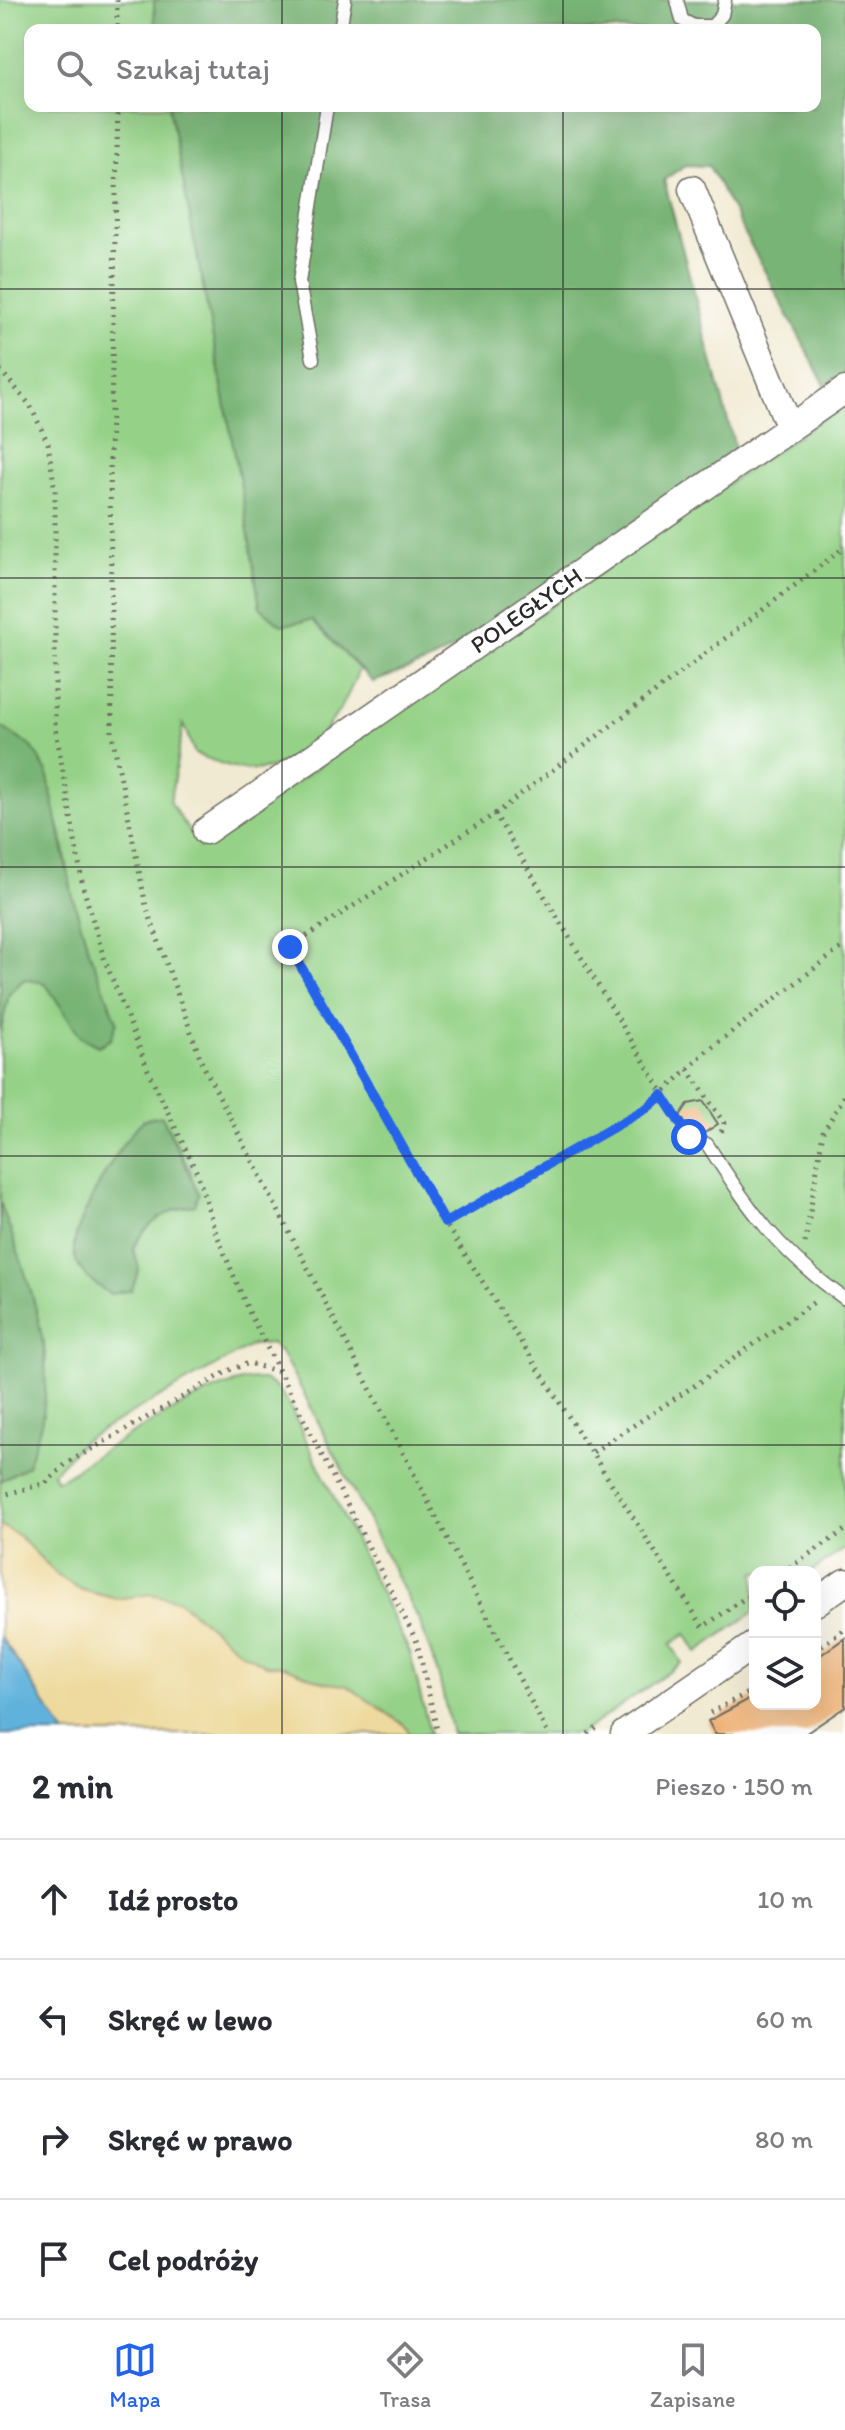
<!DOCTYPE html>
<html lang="pl">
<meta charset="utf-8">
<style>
:root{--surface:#fff;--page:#f7f7f7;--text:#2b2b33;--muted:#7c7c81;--line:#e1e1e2;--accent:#2563eb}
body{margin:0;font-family:Itim,sans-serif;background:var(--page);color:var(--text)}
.controls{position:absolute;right:24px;bottom:24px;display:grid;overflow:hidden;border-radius:16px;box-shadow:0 8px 32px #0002}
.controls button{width:72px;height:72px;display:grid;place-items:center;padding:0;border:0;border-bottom:2px solid var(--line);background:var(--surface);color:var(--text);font:40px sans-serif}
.stop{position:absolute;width:24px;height:24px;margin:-18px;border:6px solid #2563eb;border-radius:50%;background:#fff}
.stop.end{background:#2563eb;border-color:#fff;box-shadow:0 2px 8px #0008}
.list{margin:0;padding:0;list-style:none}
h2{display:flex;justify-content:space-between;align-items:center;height:104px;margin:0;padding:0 32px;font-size:34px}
h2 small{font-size:26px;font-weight:400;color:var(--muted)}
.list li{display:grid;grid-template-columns:52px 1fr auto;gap:24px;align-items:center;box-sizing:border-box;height:120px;padding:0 32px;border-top:2px solid var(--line)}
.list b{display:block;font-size:30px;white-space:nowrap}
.list em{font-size:26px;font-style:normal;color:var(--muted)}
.icon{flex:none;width:44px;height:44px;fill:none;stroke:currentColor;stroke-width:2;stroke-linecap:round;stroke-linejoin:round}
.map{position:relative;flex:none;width:845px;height:1734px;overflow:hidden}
.search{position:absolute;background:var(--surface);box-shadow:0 8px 32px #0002;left:24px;right:24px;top:24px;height:88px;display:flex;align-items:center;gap:20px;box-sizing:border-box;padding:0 28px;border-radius:16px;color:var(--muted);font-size:30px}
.sheet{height:584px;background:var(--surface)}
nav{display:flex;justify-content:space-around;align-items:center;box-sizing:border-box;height:112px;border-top:2px solid var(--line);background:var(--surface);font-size:22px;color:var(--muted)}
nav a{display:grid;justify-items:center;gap:4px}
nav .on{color:var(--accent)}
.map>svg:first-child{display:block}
</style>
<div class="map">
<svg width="845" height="1734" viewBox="0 0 845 1734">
<rect width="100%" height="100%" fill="#fff"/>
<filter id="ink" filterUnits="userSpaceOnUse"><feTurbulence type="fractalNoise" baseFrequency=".0125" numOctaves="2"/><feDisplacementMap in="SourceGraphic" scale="16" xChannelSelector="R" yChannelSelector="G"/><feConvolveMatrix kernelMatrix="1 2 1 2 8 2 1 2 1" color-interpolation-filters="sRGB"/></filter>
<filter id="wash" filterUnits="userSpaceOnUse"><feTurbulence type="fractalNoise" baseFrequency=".006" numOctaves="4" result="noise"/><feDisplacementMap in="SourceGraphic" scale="32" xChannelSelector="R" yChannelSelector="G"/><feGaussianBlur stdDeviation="1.8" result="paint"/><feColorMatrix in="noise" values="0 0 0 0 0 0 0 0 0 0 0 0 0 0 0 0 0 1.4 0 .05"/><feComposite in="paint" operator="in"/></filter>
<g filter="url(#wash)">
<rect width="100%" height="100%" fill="#f1ead2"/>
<path fill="#95d287" stroke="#607e59" stroke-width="2" fill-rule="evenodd" d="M0,0h154l1,30h-125v76h139l73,386 18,115 21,18 31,-5 47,49c-18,49 -61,112 -122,99 -14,-3 -28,-9 -42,-14l-12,-30 -13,78 30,46 645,-445v1145l-34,24h-56v39l-58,41 -11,-18 -15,10 11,19 -102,71h-128l-13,-57 -19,-55 -116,-228 -21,-38 -12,-13 -19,2 -169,96 -30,32 3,7c11,-1 21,-13 31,-19 33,-20 141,-90 176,-81 12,4 19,14 26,25l121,248 20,81h-20l-6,-9 -58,-39 -20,-3 -42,-17 -18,-1 -24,-12 -64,-53 -28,-5 -33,4 -35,-9 -24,-14 -39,-40 -19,-11v-44l27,-15 16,-52 3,-58 -17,-71 -29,-83v-169l9,-39 15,-15 21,4 44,-32 -16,-53 -11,-61 -29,-89 -33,-22zM162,1116l29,56 4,33c-29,4 -48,18 -62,43l-59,-2 25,-62 26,-43z"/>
<g fill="#78b474" stroke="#527050" stroke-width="2">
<path d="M154,0h691v372l-20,13 -116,-219 -24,-1 -21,15 72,271 -249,180 -59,31 -55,20 -61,-62 -31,5 -21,-18 -18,-115 -73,-386h646v-76h-660z"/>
<path d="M0,726l33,22 14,24 26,126 16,53 28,70 -6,18 -13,7 -17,-9 -36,-54 -21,-4 -15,15 -9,39z"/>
<path d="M162,1116l37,78 -4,11c-28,4 -48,17 -62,43l6,20 -7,22 -22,4c-17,-11 -38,-25 -36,-48 2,-26 49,-111 70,-126 5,-3 12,-3 18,-4z"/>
<path d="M0,1202c24,67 55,138 43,211 -2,18 -11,36 -16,53l-27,15z"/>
</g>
<path fill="#eeda9e" stroke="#8c8264" stroke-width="2" d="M0,1525l19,11 39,40 24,14 35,9 33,-5 28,6 64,53 24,12 18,1 42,17 20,2 58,40 6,9h-345l-65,-99z"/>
<path fill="#61b2dc" stroke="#466e84" stroke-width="2" d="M0,1636l65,98h-65z"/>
<g id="blocks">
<g fill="#efb378">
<path d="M703,1101l15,23 -23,15 -15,-23 8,-12z"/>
<path d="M845,1638v69l-40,27h-90l-7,-13 47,-25v8h60v-45z"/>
</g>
</g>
</g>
<g filter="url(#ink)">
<use href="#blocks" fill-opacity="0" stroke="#706e65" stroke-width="2"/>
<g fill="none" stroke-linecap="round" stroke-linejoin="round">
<g stroke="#706e65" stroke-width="15">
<g id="lane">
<path d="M677,0l5,20 12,6h18l10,-11 3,-15"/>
<path d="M340,30l5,-30"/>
<path d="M313,359l-14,-77 28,-176"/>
<path d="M707,1144c45,69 70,106 138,155"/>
</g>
</g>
<g stroke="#706e65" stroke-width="29">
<g id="street">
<path d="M692,189l98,239"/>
<path d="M206,831l639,-441"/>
<path d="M815,1603l30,-21"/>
<path d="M624,1734l131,-90"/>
</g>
</g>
<g stroke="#706e65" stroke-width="5" stroke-dasharray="2 6" stroke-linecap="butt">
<path d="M117,0v30"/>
<path d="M118,106l-8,347 2,281 34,172 56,157 346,671"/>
<path d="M0,370l30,35 18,38 7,48v234l28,162 21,71 46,117 48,100 16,53 34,82 169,332 21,92"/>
<path d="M495,814l350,-267"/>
<path d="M688,1069l36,54 -3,10"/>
<path d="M445,1223l-155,-276 205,-133 195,324"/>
<path d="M805,1243l18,-111 22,-37"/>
<path d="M593,1452l107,-70 117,-82"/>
<path d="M0,1496l46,-13 21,-20 163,-93 19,-7 30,9"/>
<path d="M783,1572l62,-42"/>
<path d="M755,1591l-52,36 -258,-404 202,-115 60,-57 138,-106"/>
<path d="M815,1650l30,-21"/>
<path d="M710,1713l45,-24"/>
<path d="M588,1734l10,-7"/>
</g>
<use href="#lane" stroke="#fff" stroke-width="12"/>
<use href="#street" stroke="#fff" stroke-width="26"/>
</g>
</g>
<g fill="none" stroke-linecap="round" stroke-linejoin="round" filter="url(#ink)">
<path stroke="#2563eb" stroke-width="10" d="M290,947l155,276 202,-115 15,-13 27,42"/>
</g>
<path fill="none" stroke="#2b2b2b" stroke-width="2" stroke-opacity="0.55" d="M282,0v30M563,0v30M282,106v1628M563,106v1628M0,289h845M0,578h845M0,867h845M0,1156h845M0,1445h845"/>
<g text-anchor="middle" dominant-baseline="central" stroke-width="7" stroke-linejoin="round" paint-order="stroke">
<g font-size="24" fill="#2b2b2b" stroke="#fff">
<text transform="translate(526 610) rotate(-35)">POLEGŁYCH</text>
</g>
</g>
</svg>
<div class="controls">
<button><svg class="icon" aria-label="locate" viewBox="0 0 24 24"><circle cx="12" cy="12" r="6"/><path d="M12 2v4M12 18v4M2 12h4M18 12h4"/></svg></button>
<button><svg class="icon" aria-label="layers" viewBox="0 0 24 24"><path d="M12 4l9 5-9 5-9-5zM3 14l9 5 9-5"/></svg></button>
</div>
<div class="stop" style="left:689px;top:1137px"></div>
<div class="stop end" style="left:290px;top:947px"></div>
<div class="search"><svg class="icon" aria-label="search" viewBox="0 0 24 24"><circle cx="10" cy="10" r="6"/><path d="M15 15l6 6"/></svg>Szukaj tutaj</div>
</div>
<section class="sheet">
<h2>2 min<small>Pieszo · 150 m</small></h2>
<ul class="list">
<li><svg class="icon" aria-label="ahead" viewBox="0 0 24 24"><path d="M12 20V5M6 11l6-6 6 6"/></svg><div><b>Idź prosto</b></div><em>10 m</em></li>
<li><svg class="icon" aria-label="left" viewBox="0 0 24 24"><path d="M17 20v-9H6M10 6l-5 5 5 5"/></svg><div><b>Skręć w lewo</b></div><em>60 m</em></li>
<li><svg class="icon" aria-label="right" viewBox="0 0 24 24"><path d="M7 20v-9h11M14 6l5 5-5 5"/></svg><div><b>Skręć w prawo</b></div><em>80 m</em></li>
<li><svg class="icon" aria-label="arrive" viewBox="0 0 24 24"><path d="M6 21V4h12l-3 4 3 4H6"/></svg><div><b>Cel podróży</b></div></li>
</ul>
</section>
<nav>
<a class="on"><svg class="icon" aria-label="map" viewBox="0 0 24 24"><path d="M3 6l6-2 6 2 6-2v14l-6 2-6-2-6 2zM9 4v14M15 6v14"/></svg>Mapa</a>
<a><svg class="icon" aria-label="directions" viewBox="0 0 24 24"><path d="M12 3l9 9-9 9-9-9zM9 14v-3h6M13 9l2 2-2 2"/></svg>Trasa</a>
<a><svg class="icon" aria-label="saved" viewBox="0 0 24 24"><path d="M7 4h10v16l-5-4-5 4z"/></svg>Zapisane</a>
</nav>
